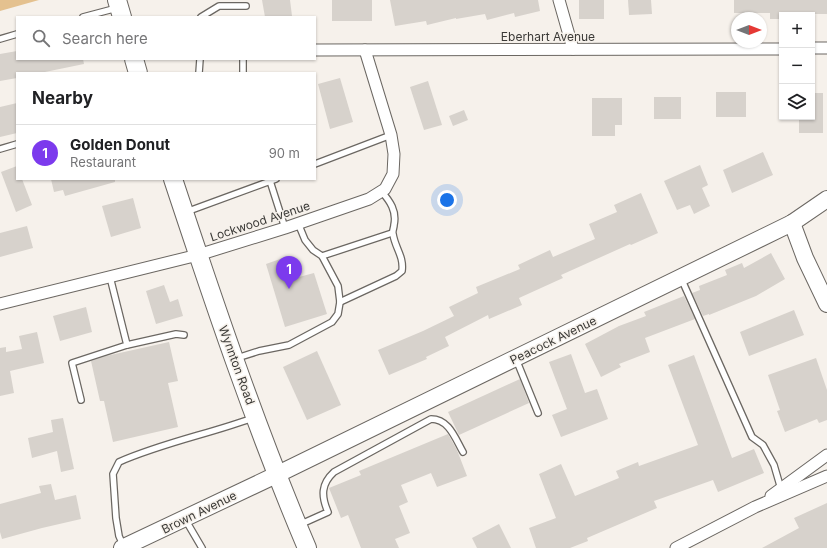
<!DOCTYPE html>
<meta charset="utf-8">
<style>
:root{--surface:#fff;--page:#f6f6f6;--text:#202124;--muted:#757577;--line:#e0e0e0;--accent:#7c3aed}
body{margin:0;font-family:Inter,sans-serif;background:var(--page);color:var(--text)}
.controls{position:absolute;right:12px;top:12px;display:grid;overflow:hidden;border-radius:0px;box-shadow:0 1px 3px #0004}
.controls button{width:36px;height:36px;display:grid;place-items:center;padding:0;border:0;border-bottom:1px solid var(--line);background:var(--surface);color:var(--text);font:20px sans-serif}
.compass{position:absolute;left:731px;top:12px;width:36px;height:36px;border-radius:50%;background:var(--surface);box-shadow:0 1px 3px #0004;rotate:90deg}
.you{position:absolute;left:447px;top:200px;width:14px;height:14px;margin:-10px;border:3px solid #fff;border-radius:50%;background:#1a73e8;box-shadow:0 0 0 6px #1a73e833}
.badge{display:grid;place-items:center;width:26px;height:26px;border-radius:50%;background:var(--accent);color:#fff;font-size:13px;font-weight:700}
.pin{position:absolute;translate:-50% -33px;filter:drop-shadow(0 1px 2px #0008)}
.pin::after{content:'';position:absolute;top:21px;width:14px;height:12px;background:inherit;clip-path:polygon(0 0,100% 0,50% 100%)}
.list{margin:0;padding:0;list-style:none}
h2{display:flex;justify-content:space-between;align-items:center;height:52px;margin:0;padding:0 16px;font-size:17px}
h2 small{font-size:13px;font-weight:400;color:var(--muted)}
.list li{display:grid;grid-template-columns:26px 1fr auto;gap:12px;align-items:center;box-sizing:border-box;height:56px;padding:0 16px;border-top:1px solid var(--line)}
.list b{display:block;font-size:15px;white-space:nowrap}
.list p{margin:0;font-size:13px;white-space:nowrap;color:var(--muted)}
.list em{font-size:13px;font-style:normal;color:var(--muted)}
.icon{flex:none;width:22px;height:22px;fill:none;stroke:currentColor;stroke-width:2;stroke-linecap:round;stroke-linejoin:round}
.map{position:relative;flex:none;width:827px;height:548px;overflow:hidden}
.search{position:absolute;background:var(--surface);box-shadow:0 1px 3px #0004;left:16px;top:16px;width:300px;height:44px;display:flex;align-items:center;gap:10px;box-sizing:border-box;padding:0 14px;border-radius:0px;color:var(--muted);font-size:15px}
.panel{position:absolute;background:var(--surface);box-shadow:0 1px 3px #0004;left:16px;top:72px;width:300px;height:108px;border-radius:0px}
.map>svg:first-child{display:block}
</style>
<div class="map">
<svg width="827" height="548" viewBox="0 0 827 548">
<rect width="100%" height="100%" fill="#f6f1eb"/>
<path fill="#e4c18f" d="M0,0h39l-39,11z"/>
<g fill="#d7d2cc">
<path d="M262,0h28l2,16 -27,1z"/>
<rect x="332" y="0" width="40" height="21"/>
<path d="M390,0h148l2,11 -25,6 -1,-4 -27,7 -2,-6 -29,5v-1l-29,7 -1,-4 -31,5z"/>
<rect x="579" y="0" width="25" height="19"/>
<path d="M628,0h23l1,14 -23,1z"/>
<path d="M734,0h93v14h-36v1h-9v4h-12v-6h-36z"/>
<path d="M17,51v8h66l1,5 -44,9h-23v5l-17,3v-27z"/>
<path d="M340,78l13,44 -23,7 -12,-45z"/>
<path d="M428,81l14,44 -18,5 -14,-43z"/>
<rect x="716" y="92" width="30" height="25"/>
<path d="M812,93h11v40h-24v-16h13z"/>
<rect x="654" y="97" width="27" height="22"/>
<path d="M592,98h30v27h-7v11h-23z"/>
<path d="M17,103v30l-17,4v-30z"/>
<path d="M464,110l4,10 -15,6 -4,-10z"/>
<path d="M763,152l10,23 -41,18 -9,-23z"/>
<path d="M700,165l8,20 -6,3 8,18 -16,8 -4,-9 -13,5 -13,-29z"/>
<path d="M17,166v13h5l10,26 -16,7 -15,-40z"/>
<path d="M51,179h64v3l-50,14 -2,-6 -9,2z"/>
<path d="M641,193l17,40 -27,12 -1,-1 -69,31 2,3 -44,20 3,7 -33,14 -1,-4 -43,22 4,9 -23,11 1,2 -38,16 -11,-25 45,-19 31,-15 -5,-9 29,-14 -2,-6 44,-18 -2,-4 32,-15 3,7 42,-18 -6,-15 28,-12 -3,-7z"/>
<path d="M133,198l8,30 -30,9 -9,-31z"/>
<path d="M27,226l6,22 -33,9v-24z"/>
<path d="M771,253l14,26 -29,17 -47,19v-1l-6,2 -11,-23 8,-3 -1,-4 28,-11 -2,-5 17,-7 2,5z"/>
<path d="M283,258l5,13 8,-3 3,9 15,-4 13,41 -42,13 -19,-63z"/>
<path d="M164,285l6,17 8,-3 5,17 -27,8 -10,-33z"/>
<path d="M684,296l11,23 -50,19 5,14 -31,12 2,3 -20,10 -16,-33 34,-18 27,-10 -2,-4z"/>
<path d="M86,307l6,25 -32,9 -7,-25z"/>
<path d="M794,310l10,25 -55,21 -9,-24z"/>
<path d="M37,332l7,31 -34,8 4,22 -14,3v-48l6,-1v5l16,-3 -3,-13z"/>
<path d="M169,342l9,39 -10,2 10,44 -65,15 -9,-41h-4l-9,-40 15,-5z"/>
<path d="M317,351l24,54 -34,15 -24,-53z"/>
<path d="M571,354l14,39 12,-4 11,30 -47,18 -9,-22 15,-6 -18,-47z"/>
<path d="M694,355l38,103 22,-9 10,24 -46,19 -5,-12 -59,21 3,7 -70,30 1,3 -18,7h-34l-7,-20 27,-10 -17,-44 22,-10 14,32 44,-18 -3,-7 22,-9 1,4 59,-21 -30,-80z"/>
<path d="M816,358l11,32v30l-8,3 -2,-4 -32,13 -8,-21 3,-1 -12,-35z"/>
<path d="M520,379l9,24 -70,32 -11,-23z"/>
<path d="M63,418l11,51 -13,3 -4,-21 -25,7 -4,-20 25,-6 -2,-12z"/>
<path d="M448,434l9,16 10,26 -30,11 -6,-14 -30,12 7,17 -9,4 11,27 -15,6 4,9h-38l-13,-33 -7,3 -12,-30 32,-13 -2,-4z"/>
<path d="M51,484l4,16 21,-5 5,24 -39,9 -40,11 -2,-7v-28l41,-11 -2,-7z"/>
<path d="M827,503v45h-65l37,-20 -5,-10z"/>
<path d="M499,524l12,24h-34l-5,-10z"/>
</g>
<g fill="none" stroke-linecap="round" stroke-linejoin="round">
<g stroke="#6b6762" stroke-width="8">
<g id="lane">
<path d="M83,17l34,-9"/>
<path d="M201,17l18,-11h27"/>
<path d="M0,39l17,-5"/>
<path d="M199,73l1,-14"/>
<path d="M243,73v-14"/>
<path d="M0,149l17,-5"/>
<path d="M315,164l76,-29"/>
<path d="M270,181l15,47"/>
<path d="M186,212l90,-33"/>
<path d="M322,256l70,-23"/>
<path d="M681,278l71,159 11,8 11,20 7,24"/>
<path d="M340,302l56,-26 6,-5c2,-15 -7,-23 -9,-37 -1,-3 1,-6 1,-9 3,-14 -4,-24 -13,-34"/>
<path d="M127,345l49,-11 8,1"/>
<path d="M237,358l22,-7 30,-6 43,-23 6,-8 2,-12 -2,-16 -16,-30 -9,-6 -8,-10 -7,-17"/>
<path d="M516,359l22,54"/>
<path d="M81,400l-9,-37 55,-18 -17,-68"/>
<path d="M185,519l17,29"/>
<path d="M299,525l29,-13c-7,-16 -7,-28 6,-40l97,-53c18,0 24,19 32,33"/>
<path d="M123,545l-4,-9 -3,-18 -3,-44 6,-12c43,-19 90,-28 134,-44"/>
</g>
</g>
<g stroke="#6b6762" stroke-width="13">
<g id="street">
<path d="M559,0l14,49"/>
<path d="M812,48h15"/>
<path d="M315,50l467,-1"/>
<path d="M0,304l198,-49 87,-27 84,-29 16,-10 8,-15 1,-20 -3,-19 -26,-85"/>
<path d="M771,496l56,-41"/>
<path d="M676,548l79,-41 72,-31"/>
</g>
</g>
<g stroke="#6b6762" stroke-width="18">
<g id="secondary">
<path d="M792,223l13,35 22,46"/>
<path d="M122,548l154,-73 516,-252 35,-24"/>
</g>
</g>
<g stroke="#6b6762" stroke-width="20">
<g id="primary">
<path d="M117,0l5,17"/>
<path d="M134,59l4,14"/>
<path d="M173,179c41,124 83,249 134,369"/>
</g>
</g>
<use href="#lane" stroke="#fff" stroke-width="5.5"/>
<use href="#street" stroke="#fff" stroke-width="11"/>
<use href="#secondary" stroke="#fff" stroke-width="16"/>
<use href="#primary" stroke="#fff" stroke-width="18"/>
</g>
<g text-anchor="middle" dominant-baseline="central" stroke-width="3" stroke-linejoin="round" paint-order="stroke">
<g font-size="12" fill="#3b3a37" stroke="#f6f1eb">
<text x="548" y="36">Eberhart Avenue</text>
<text transform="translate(260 221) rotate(-18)">Lockwood Avenue</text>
<text transform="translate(553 340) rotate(-26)">Peacock Avenue</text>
<text transform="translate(237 365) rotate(70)">Wynnton Road</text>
<text transform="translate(199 512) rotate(-26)">Brown Avenue</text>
</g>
</g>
</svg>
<div class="controls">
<button>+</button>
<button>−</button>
<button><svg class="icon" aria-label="layers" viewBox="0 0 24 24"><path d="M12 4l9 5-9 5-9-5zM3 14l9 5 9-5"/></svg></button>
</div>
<svg class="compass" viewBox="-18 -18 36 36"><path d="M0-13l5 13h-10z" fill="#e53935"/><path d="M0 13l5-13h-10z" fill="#757577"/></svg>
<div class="you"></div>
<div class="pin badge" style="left:289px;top:289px">1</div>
<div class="search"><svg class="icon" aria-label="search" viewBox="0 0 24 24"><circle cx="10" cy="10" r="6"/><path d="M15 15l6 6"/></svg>Search here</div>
<section class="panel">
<h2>Nearby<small></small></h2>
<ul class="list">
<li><span class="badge">1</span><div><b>Golden Donut</b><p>Restaurant</p></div><em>90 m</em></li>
</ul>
</section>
</div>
